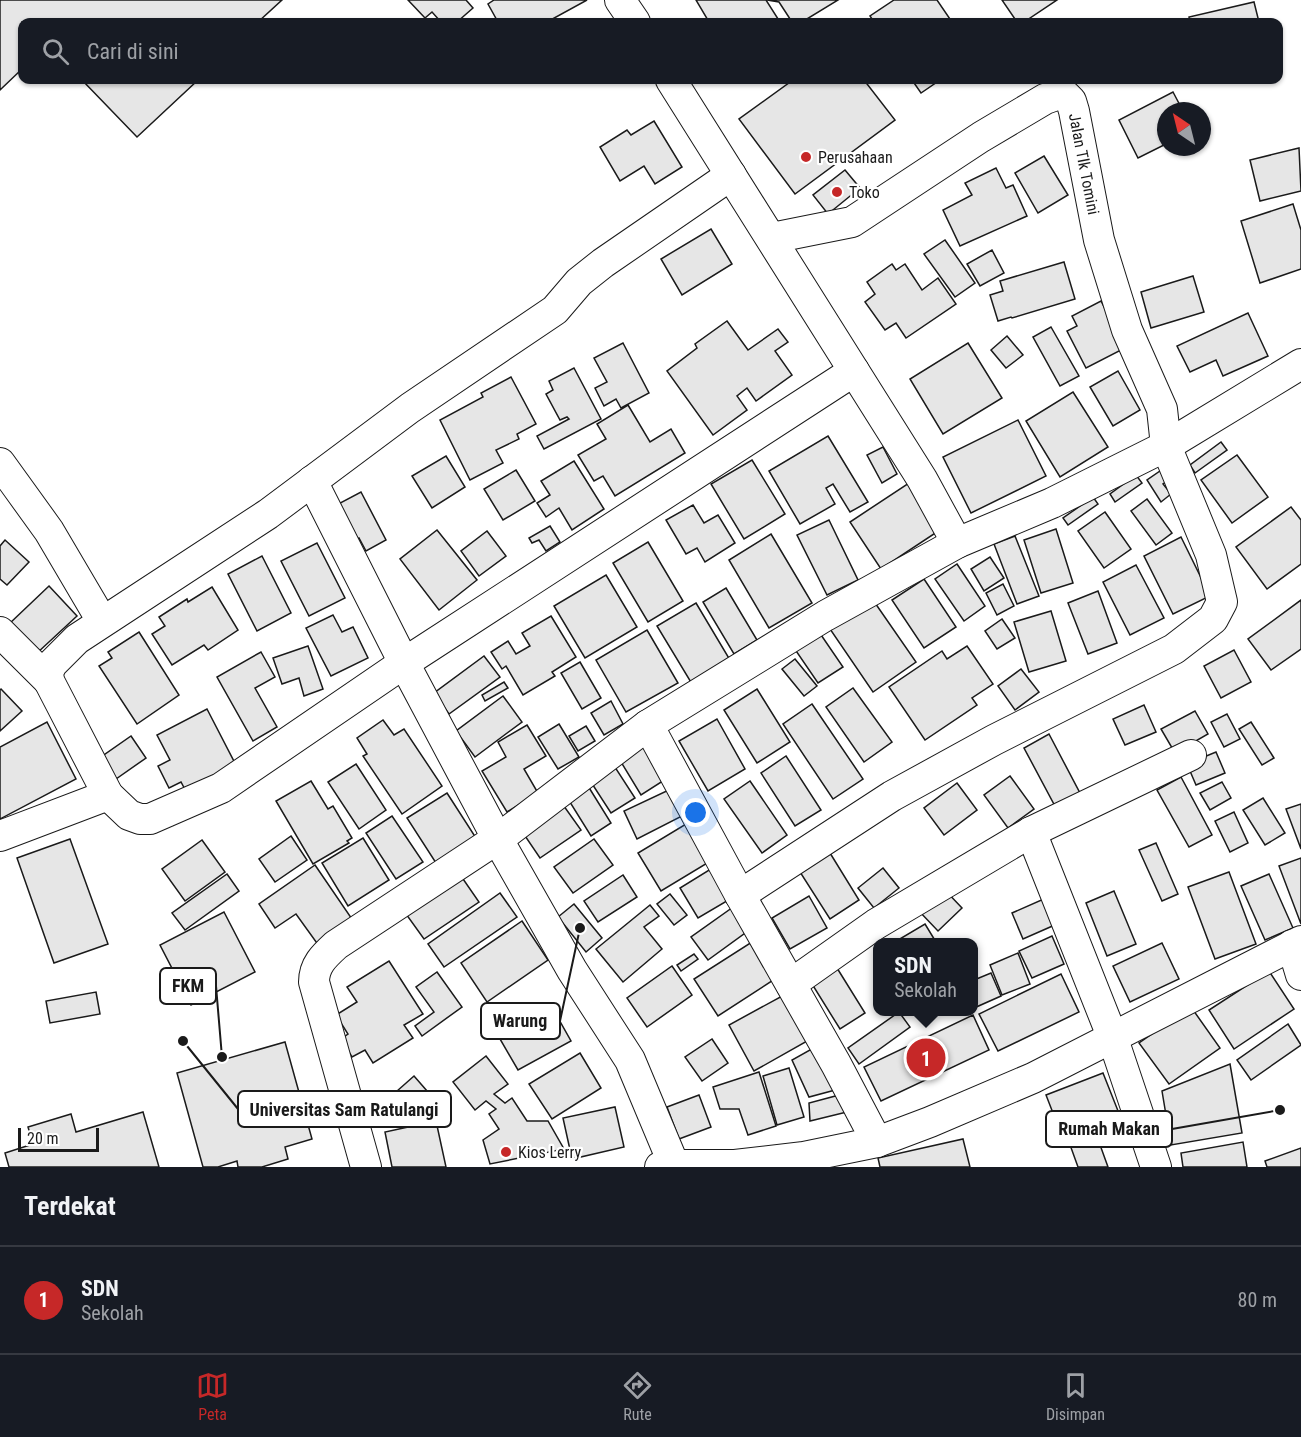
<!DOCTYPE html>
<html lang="id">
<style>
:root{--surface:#171b24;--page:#242831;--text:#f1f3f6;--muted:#9ea1a6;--line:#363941;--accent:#c62828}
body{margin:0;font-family:"Roboto Condensed",sans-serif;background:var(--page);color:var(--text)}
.compass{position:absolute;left:1157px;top:102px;width:54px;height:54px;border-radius:50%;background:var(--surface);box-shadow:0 2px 4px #0004;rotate:325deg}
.scale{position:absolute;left:18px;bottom:15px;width:81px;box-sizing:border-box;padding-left:6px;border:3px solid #1a1a1a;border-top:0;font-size:16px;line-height:21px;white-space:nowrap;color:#1a1a1a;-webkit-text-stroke:4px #fff;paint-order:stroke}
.you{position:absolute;left:696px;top:813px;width:21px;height:21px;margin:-15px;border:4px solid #fff;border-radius:50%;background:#1a73e8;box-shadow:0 0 0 9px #1a73e833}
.badge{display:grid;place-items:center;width:39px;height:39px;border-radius:50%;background:var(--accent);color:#fff;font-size:20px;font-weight:700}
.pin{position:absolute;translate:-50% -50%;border:3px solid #fff;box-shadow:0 2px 6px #0006}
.popup{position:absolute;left:873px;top:938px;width:105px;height:78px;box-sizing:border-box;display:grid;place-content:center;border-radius:12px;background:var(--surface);filter:drop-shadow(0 2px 4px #0005);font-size:20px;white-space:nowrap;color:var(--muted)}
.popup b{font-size:22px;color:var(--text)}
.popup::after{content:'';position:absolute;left:50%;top:100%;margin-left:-12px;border:12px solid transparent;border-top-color:var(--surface)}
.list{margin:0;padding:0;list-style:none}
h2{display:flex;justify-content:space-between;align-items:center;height:78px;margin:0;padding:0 24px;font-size:26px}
h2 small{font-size:20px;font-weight:400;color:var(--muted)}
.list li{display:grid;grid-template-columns:39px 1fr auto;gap:18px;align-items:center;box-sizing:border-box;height:108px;padding:0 24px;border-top:2px solid var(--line)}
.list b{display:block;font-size:22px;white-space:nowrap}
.list p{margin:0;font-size:20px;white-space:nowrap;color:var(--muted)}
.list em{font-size:20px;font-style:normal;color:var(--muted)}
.icon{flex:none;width:33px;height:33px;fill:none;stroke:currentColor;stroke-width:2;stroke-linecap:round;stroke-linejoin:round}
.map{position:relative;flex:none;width:1301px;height:1167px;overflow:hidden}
.search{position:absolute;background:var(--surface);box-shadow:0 2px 4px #0004;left:18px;right:18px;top:18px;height:66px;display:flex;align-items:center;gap:15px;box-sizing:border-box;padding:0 21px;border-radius:12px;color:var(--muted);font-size:22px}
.sheet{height:186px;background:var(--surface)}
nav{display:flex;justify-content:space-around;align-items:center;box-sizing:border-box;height:84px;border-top:2px solid var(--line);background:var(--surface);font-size:16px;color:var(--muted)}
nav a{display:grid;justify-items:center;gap:3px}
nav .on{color:var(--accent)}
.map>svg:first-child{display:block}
</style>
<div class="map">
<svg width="1301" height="1167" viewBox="0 0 1301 1167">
<rect width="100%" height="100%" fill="#fff"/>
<g fill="#e6e6e6" stroke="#1a1a1a" stroke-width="1.5">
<path d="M0,0h282l-24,22h-236v47l-22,21z"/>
<path d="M408,0h58l7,8 -16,14h-16l-9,-10 -7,6z"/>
<path d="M494,0h93l-40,22h-49l-10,-18z"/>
<path d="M696,0h70l14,22h-71z"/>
<path d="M767,0h71l-36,22h-10l-13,-20z"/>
<path d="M894,0h43l15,22h-78l-4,-6z"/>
<path d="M1002,0h55l-33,22h-7z"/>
<path d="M1254,2l5,20h-69l-1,-5z"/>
<path d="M82,80h116l-61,57z"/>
<path d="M793,80h71l31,40 -100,74 -56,-75z"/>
<path d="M912,80h28l-19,13z"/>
<path d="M1173,92l10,19h-17v33l-28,14 -19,-38z"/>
<path d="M654,121l28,46 -27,17 -11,-18 -24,15 -20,-34 27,-17 4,5z"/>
<path d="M1299,148l2,43 -41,10 -10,-41z"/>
<path d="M1044,156l24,39 -30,18 -23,-40z"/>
<path d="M996,168l10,20 7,-3 14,31 -67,30 -17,-36 29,-15 -7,-12z"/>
<path d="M845,170l15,18 -32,26 -15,-19z"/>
<path d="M1293,204l8,26v39l-41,14 -19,-62z"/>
<path d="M711,229l21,35 -50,31 -21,-36z"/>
<path d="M945,240l30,43 -20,14 -31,-43z"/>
<path d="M992,250l12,23 -24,13 -13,-22z"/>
<path d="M1064,262l11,37 -63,19 -1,-1 -13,4 -8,-26 13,-4 -3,-10z"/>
<path d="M892,264l4,6 9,-6 17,26 16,-12 18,26 -50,34 -10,-15 -11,7 -20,-28 10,-8 -8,-12z"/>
<path d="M1193,276l11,36 -53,16 -10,-36z"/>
<path d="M1101,301l24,47 -39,20 -19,-37 10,-5 -5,-10z"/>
<path d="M1248,313l20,43 -45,20 -7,-16 -26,12 -13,-26z"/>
<path d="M727,321l21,29 30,-21 10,13 -13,9 17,24 -36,26 -9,-13 -10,8 10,14 -34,25 -46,-64 30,-23 -2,-4z"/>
<path d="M1051,327l28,49 -19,10 -27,-49z"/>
<path d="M1007,336l16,19 -17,13 -15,-18z"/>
<path d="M623,343l26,50 -28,15 -5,-9 -12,7 -9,-18 12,-6 -13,-24z"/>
<path d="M968,343l34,55 -59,36 -33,-55z"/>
<path d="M574,368l27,51 -57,30 -7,-13 32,-17 -2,-2 -7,3 -14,-26 7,-4 -4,-9z"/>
<path d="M1118,371l22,39 -27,16 -23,-39z"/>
<path d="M511,377l25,47 -19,10 2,5 -23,11 7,13 -33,17 -30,-60 43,-23 -2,-4z"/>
<path d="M1073,392l35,55 -48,30 -34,-56z"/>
<path d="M628,405l22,37 21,-13 14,24 -70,43 -12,-20 -9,5 -16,-26 28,-16 -9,-15z"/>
<path d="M1018,420l28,56 -75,37 -28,-56z"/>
<path d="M828,436l40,66 -18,10 -17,-28 -7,4 9,16 -35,20 -31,-53z"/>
<path d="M1221,442l6,8 -32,23 -5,-8z"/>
<path d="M883,447l14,27 -15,9 -15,-28z"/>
<path d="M1237,455l31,42 -36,26 -31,-43z"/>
<path d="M446,456l19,31 -33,21 -20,-32z"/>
<path d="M752,460l33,54 -41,25 -33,-55z"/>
<path d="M574,461l30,48 -32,21 -13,-22 -13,9 -9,-14 13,-8 -9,-14z"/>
<path d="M516,470l19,31 -32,19 -19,-31z"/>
<path d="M1160,471l7,10 -4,3 8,10 -10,8 -14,-22z"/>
<path d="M1136,475l6,8 -27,19 -5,-8z"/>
<path d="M912,481l31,47 -62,41 -31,-47z"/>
<path d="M361,492l25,48 -20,11 -7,-13 -13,7 -19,-35z"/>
<path d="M1093,497l5,7 -30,21 -5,-7z"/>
<path d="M1147,499l25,34 -16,12 -25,-34z"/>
<path d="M693,505l11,18 14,-8 17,28 -30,19 -8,-14 -11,6 -20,-34z"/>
<path d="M1291,507l10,13v44l-34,25 -31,-42z"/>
<path d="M1105,512l26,37 -27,19 -26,-37z"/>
<path d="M829,520l29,60 -31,15 -30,-60z"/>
<path d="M550,526l10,16 -14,9 -7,-11 -7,3 -3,-5z"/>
<path d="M1056,529l17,54 -32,10 -17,-53z"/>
<path d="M437,530l40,50 -38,30 -39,-51z"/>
<path d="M487,531l19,25 -27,20 -18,-25z"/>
<path d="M771,534l41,69 -43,25 -40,-68z"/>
<path d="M1015,536l24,60 -22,8 -23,-60z"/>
<path d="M1181,537l29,59 -37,18 -29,-58z"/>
<path d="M5,540l24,22 -22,23 -7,-6v-33z"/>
<path d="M648,542l35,59 -35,21 -35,-59z"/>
<path d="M317,543l28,55 -36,18 -28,-55z"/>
<path d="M262,556l29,57 -34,18 -29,-57z"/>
<path d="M990,557l14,21 -20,13 -13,-22z"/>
<path d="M957,564l28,42 -21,15 -29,-42z"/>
<path d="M1136,565l28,53 -34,17 -27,-53z"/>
<path d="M606,575l31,52 -52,31 -31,-52z"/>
<path d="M924,579l32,48 -32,21 -32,-48z"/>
<path d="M1003,584l11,22 -17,9 -11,-22z"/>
<path d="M49,586l28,30 -41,38 -27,-30z"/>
<path d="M212,587l26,43 -30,20 -4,-5 -32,20 -20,-31 13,-8 -6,-9 28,-18 1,3z"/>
<path d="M726,588l31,52 -23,14 -31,-52z"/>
<path d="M1098,591l19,52 -29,11 -20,-51z"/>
<path d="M873,600l43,62 -43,30 -43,-63z"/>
<path d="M1301,600v49l-30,21 -23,-31z"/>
<path d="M696,603l34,57 -38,24 -35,-58z"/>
<path d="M1051,611l15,50 -37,11 -15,-50z"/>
<path d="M333,615l9,17 11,-5 15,31 -37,18 -25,-48z"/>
<path d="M551,616l25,41 -24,15 3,4 -32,19 -17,-29 -4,3 -11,-17 17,-11 8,13 14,-8 -8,-13z"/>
<path d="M1002,619l13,19 -18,11 -12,-18z"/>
<path d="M817,629l26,38 -25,16 -26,-38z"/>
<path d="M647,630l31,53 -52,29 -30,-52z"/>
<path d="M139,632l40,63 -42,29 -38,-58 13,-8 -4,-6z"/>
<path d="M308,646l15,43 -19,7 -5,-18 -17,6 -9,-26z"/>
<path d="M967,646l26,38 -21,14 5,7 -52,35 -36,-53 53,-36 5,8z"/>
<path d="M1234,650l17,32 -30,16 -17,-32z"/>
<path d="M261,652l14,25 -20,11 22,39 -24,14 -36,-64z"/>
<path d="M484,656l16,21 -51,37 -15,-21z"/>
<path d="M795,659l22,27 -13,10 -22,-27z"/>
<path d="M580,662l21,36 -19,11 -21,-36z"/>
<path d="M1021,669l18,23 -24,18 -17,-24z"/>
<path d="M504,682l4,6 -23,13 -3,-6z"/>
<path d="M853,688l39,54 -28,20 -38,-55z"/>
<path d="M1,689l21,22 -22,20v-41z"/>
<path d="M757,689l33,53 -33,21 -33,-53z"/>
<path d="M503,696l19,26 -47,35 -19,-26z"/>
<path d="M611,701l12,23 -19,11 -13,-22z"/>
<path d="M812,704l51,75 -30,20 -50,-75z"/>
<path d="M1144,705l12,27 -31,13 -12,-26z"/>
<path d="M207,709l31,60 -50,26 -7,-13 -12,6 -11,-22 12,-6 -13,-25z"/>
<path d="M1195,711l13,23 -33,19 -14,-24z"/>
<path d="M1227,714l13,25 -16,8 -13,-25z"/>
<path d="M717,719l28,50 -37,22 -29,-50z"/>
<path d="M383,720l11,15 10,-6 38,57 -40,28 -39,-58 4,-2 -10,-16z"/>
<path d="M47,722l29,57 -76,40v-72z"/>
<path d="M1251,722l23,36 -12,7 -23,-36z"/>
<path d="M559,724l20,33 -21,12 -20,-32z"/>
<path d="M527,725l19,31 -22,13 14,24 -31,19 -25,-41 24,-14 -8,-15z"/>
<path d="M586,726l9,15 -17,10 -9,-15z"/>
<path d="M1049,734l32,61 -25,13 -32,-60z"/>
<path d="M131,736l15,22 -30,21 -15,-22z"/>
<path d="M640,736l26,43 -25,16 -26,-43z"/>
<path d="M1216,752l9,21 -29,12 -9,-21z"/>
<path d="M786,756l35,54 -26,16 -34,-53z"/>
<path d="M611,761l24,37 -24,15 -24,-37z"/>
<path d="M356,764l30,46 -27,19 -31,-47z"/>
<path d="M1010,776l24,33 -26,19 -24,-33z"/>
<path d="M1181,777l31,58 -23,12 -32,-57z"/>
<path d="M311,781l17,28 5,-3 19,32 -5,3 2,2 -36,21 -37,-63z"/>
<path d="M750,781l37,54 -25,18 -38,-54z"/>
<path d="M1222,782l9,16 -21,12 -10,-17z"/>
<path d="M957,783l20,27 -33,25 -20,-27z"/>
<path d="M588,786l23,37 -20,13 -23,-37z"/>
<path d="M673,788l13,26 -49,25 -13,-28z"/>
<path d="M447,793l29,45 -40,25 -29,-45z"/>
<path d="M1263,798l22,35 -20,12 -22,-35z"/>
<path d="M561,802l20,28 -41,28 -19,-28z"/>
<path d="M1301,804v45l-15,-40z"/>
<path d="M1234,812l14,31 -18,9 -15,-31z"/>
<path d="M392,816l31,46 -27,17 -30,-46z"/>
<path d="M691,821l23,38 -53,32 -23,-38z"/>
<path d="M291,836l16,24 -32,22 -16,-23z"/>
<path d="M363,838l26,42 -41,26 -26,-43z"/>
<path d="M70,839l38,105 -54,19 -37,-105z"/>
<path d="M594,839l19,26 -40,28 -19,-26z"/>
<path d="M202,840l23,32 -40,29 -23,-32z"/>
<path d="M1156,843l22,51 -16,7 -23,-51z"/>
<path d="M830,853l29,47 -29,19 -30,-47z"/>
<path d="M1301,858v66l-22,-58z"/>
<path d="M315,865l39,57 -35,24 -23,-32 -21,14 -16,-24z"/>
<path d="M714,867l18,31 -34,20 -18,-30z"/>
<path d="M883,868l16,20 -25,20 -16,-20z"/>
<path d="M1229,872l27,72 -41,15 -27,-72z"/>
<path d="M227,874l12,17 -54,39 -13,-17z"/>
<path d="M1269,874l24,54 -28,12 -24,-54z"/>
<path d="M623,875l14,22 -39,25 -14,-21z"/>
<path d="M461,876l18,26 -55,37 -18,-25z"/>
<path d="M943,888l19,20 -24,23 -19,-20z"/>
<path d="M1114,891l22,53 -29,12 -21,-53z"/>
<path d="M500,893l17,24 -73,50 -16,-23z"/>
<path d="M670,894l17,21 -13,10 -17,-21z"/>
<path d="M809,896l18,32 -37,21 -18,-31z"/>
<path d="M1046,898l11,26 -34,15 -11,-26z"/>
<path d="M574,904l28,34 -16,14 -28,-35z"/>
<path d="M650,905l9,11 -15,11 18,22 -39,33 -27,-33z"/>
<path d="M736,905l16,23 -44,32 -17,-23z"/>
<path d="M224,912l31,60 -64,33 -31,-60z"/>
<path d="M522,921l26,39 -61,42 -26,-39z"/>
<path d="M925,924l11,18h-37l-1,-2z"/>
<path d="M1052,936l12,28 -32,14 -13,-27z"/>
<path d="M755,940l23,37 -60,39 -24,-37z"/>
<path d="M1162,943l17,36 -49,23 -17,-36z"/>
<path d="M1018,953l12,31 -28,11 -12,-30z"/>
<path d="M694,954l4,5 -17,12 -4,-6z"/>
<path d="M389,961l34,53 -19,11 9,13 -40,25 -8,-13 -13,7 -11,-18 7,-5 -12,-19 21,-13 -10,-15z"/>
<path d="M672,966l20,29 -45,32 -20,-29z"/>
<path d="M837,968l28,45 -25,16 -28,-45z"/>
<path d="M1269,971l25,38 -60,40 -25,-39z"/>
<path d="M437,972l25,35 -40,29 -7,-10 19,-14 -18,-25z"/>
<path d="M991,973l10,23 -27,12v-28z"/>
<path d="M1061,974l18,38 -81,39 -19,-37z"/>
<path d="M96,992l4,22 -50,9 -4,-22z"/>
<path d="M784,995l25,45 -55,31 -25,-46z"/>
<path d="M1191,1007l29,41 -51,36 -30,-41z"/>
<path d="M553,1009l18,32 -53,29 -18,-31z"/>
<path d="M899,1012l11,15 -51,37 -11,-16z"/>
<path d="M973,1015l16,35 -108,51 -17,-34z"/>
<path d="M1288,1024l13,21 -50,35 -14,-20z"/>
<path d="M712,1039l16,24 -26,18 -17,-24z"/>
<path d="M285,1042l27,97 -27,8 3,12 -26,8h-24l-1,-6 -19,6h-15l-26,-94z"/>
<path d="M817,1046l22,43 -30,8 -17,-37z"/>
<path d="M580,1053l21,35 -49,31 -23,-35z"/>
<path d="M486,1056l22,28 -14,10 11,9 7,-5 15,23h21l16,28 -74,15 -7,-24 16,-11 -10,-15 7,-5 -10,-8 -11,9 -22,-28z"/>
<path d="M1230,1064l12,69 -71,12 -9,-54z"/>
<path d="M789,1068l15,49 -27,8 -14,-49z"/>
<path d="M759,1072l17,54 -28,9 -9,-26h-19l-7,-22z"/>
<path d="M1103,1073l19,48 -27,10 13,36h-30l-9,-25 -4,2 -19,-49z"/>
<path d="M414,1076l20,23 -26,22 -20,-22z"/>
<path d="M843,1094l8,17 -41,10 -1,-18z"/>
<path d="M699,1095l12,32 -32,12 -12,-32z"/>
<path d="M615,1107l9,40 -52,12 -9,-41z"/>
<path d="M143,1112l16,55h-150l-4,-14 28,-9 -5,-17 43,-13 5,18z"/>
<path d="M436,1121l10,46h-54l-7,-35z"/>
<path d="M963,1139l7,28h-90l-2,-9z"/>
<path d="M1243,1142l4,25h-64l-2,-14z"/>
<path d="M1301,1148v19h-34l-2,-6z"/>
</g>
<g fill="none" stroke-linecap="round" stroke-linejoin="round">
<g stroke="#1a1a1a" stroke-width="32">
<g id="minor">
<path d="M620,0l15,22"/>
<path d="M671,80l251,399 35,64 95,-40 114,-57 135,-82"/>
<path d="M731,175l-128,88 -24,19 -24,28 -145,98 -142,106 -191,125 -25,25 -4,8 1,9 59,114 21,20 11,4h10l71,-31 183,-125 450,-292"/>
<path d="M0,463l49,68 53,90"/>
<path d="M312,481l92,182 93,175 75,132 58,90 44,105"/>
<path d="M0,632l49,49"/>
<path d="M648,725l92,170 96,169 41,78"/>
<path d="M1031,832l81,204 44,131"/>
<path d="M0,836l108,-41"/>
<path d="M740,895l152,-99 102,-56 180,-91 39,-30 9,-17 -11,-47 -45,-109 -4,-37 -35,-79 -28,-90 -25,-129 -3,-10 -6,-6 -6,-1 -14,5 -64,38 -129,85 -80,16"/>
<path d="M1292,945l9,30"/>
<path d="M791,984l85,-60 155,-92 160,-77"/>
<path d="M366,1167l-52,-185c0,-17 10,-26 22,-37l170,-112 142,-108 177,-109 132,-73"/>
<path d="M660,1167l14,-2h61l69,-8 73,-15 53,-20 103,-44 268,-137"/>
</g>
</g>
<use href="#minor" stroke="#fff" stroke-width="30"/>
</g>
<g fill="#c62828" stroke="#fff" stroke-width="2">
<circle cx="806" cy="157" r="6"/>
<circle cx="837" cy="192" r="6"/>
<circle cx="506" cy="1152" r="6"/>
</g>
<g text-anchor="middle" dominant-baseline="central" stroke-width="4.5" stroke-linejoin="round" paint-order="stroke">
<g font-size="16" fill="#1a1a1a" stroke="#fff" text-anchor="start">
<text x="818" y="157">Perusahaan</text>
<text x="849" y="192">Toko</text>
<text x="518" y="1152">Kios Lerry</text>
</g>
<g font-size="16" fill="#1a1a1a" stroke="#fff">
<text transform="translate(1084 164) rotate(79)">Jalan Tlk Tomini</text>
</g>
</g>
<path fill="none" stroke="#1a1a1a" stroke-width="2" d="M222 1057L216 986M580 928L560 1021M183 1041L238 1109M1280 1110L1172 1129"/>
<g fill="#1a1a1a" stroke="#fff" stroke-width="2">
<circle cx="222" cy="1057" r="6"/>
<circle cx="580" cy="928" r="6"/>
<circle cx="183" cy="1041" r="6"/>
<circle cx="1280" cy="1110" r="6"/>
</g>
<g fill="#fff" stroke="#1a1a1a" stroke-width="2">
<rect x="160" y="968" width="56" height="36" rx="6"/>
<rect x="481" y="1003" width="79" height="36" rx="6"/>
<rect x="238" y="1091" width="213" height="36" rx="6"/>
<rect x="1046" y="1111" width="126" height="36" rx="6"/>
</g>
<g font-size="18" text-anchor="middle" font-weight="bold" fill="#1a1a1a">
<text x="188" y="992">FKM</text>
<text x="520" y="1027">Warung</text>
<text x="344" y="1116">Universitas Sam Ratulangi</text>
<text x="1109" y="1135">Rumah Makan</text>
</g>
</svg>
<svg class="compass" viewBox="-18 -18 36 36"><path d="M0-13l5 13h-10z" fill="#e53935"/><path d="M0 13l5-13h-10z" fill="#9ea1a6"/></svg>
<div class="scale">20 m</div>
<div class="you"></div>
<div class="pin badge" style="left:926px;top:1058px">1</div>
<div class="popup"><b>SDN</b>Sekolah</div>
<div class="search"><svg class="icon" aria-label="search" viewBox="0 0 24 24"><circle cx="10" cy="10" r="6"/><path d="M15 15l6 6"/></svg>Cari di sini</div>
</div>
<section class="sheet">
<h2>Terdekat<small></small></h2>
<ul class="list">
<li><span class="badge">1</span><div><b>SDN</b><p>Sekolah</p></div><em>80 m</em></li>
</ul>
</section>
<nav>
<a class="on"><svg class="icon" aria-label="map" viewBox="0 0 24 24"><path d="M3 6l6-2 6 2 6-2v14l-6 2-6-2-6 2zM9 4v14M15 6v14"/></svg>Peta</a>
<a><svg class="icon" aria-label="directions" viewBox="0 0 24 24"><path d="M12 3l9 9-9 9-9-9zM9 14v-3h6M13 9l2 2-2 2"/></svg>Rute</a>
<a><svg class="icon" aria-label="saved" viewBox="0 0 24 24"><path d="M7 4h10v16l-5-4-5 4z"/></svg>Disimpan</a>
</nav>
